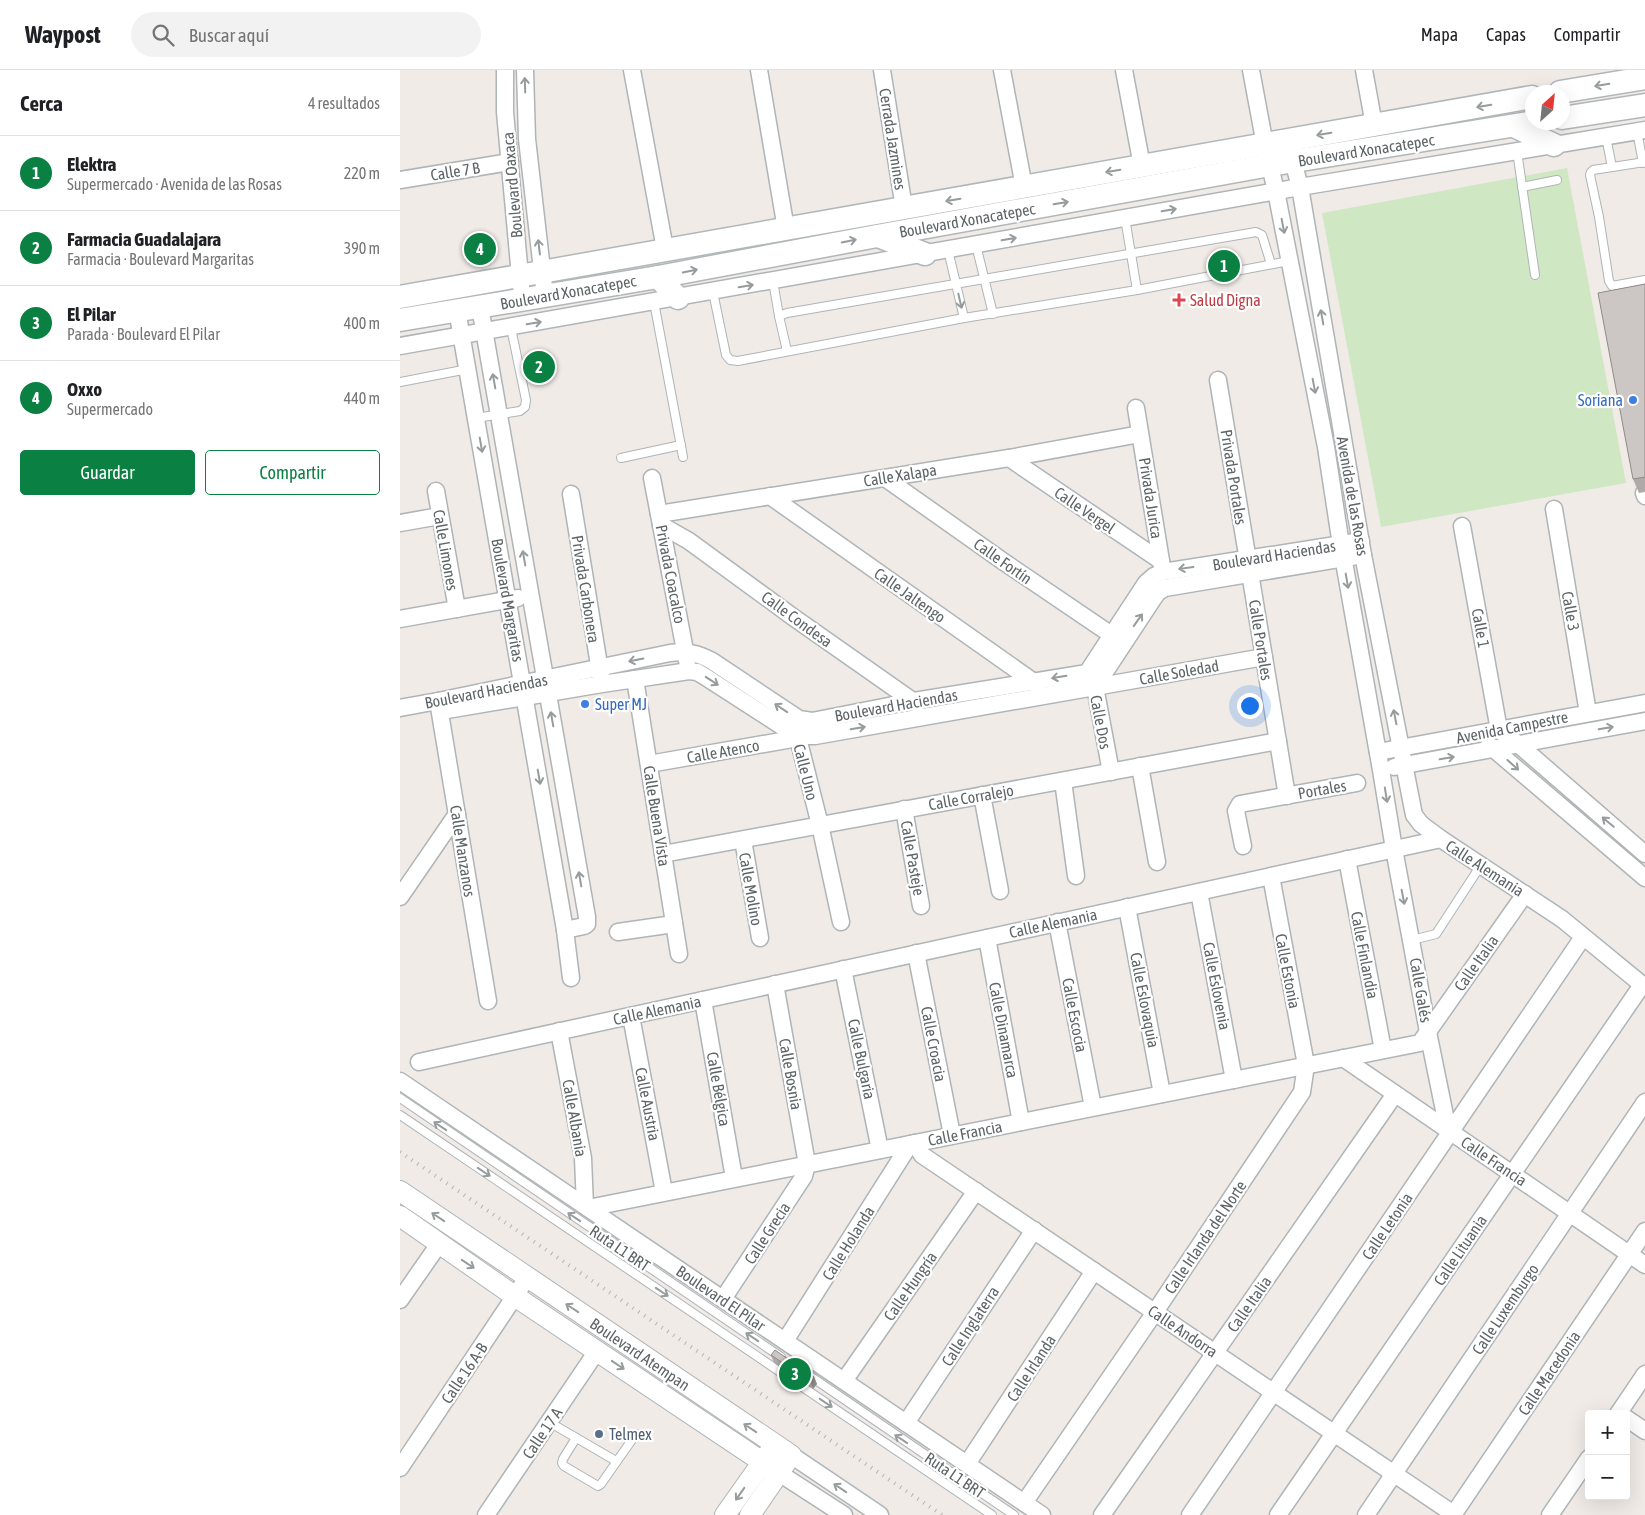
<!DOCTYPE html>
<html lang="es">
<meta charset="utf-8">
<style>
:root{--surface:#fff;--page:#f2f2f2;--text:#202124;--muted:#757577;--line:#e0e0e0;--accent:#0b8043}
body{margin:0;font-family:"Asap Condensed",sans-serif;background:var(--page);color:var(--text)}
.controls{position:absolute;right:15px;bottom:15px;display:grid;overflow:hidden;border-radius:5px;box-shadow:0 5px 20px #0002}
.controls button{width:45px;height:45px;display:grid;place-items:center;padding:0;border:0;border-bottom:1px solid var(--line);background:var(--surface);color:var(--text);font:25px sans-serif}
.compass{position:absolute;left:1125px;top:15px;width:45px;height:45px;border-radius:50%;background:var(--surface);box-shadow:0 5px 20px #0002;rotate:27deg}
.you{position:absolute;left:849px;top:635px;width:18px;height:18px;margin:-12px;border:4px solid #fff;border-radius:50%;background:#1a73e8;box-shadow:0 0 0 8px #1a73e833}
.badge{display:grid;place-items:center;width:32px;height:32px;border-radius:50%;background:var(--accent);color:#fff;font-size:16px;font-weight:700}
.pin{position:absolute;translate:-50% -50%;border:2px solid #fff;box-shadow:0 1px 5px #0006}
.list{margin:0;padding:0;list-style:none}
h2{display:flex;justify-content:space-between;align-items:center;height:65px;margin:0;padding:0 20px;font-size:21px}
h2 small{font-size:16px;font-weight:400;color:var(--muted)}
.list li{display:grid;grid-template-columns:32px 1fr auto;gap:15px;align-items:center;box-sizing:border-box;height:75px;padding:0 20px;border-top:1px solid var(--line)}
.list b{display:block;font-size:19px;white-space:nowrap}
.list p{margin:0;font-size:16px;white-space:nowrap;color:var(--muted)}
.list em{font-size:16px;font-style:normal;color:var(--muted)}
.actions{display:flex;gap:10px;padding:15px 20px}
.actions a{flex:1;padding:11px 0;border:1px solid var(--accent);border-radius:5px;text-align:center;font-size:18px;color:var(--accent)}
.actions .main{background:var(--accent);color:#fff}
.icon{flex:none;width:28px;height:28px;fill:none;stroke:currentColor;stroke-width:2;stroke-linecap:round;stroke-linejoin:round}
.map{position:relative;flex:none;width:1245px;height:1445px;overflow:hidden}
header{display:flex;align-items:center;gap:30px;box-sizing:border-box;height:70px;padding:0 25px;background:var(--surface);border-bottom:1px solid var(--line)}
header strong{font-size:24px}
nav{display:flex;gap:28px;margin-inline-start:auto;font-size:18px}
.search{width:350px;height:45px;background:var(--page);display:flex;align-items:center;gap:12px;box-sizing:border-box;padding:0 18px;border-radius:28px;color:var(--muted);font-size:19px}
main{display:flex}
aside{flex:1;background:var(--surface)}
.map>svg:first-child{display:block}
</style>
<header>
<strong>Waypost</strong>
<div class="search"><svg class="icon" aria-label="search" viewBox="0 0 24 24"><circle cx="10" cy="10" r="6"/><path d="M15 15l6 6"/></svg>Buscar aquí</div>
<nav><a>Mapa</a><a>Capas</a><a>Compartir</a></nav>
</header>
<main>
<aside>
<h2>Cerca<small>4 resultados</small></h2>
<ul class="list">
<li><span class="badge">1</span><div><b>Elektra</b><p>Supermercado · Avenida de las Rosas</p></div><em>220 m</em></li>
<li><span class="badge">2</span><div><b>Farmacia Guadalajara</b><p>Farmacia · Boulevard Margaritas</p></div><em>390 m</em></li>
<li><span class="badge">3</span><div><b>El Pilar</b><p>Parada · Boulevard El Pilar</p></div><em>400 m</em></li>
<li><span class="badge">4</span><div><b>Oxxo</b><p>Supermercado</p></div><em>440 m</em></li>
</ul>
<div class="actions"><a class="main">Guardar</a><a>Compartir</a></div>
</aside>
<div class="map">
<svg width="1245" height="1445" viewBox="0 0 1245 1445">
<rect width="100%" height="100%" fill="#f0ebe7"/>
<path fill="#d0e7c4" d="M1167,98l59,315 -245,44 -59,-314z"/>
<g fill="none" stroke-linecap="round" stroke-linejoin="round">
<g stroke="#afb4b6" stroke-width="10">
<g id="service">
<path d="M1237,61l6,32"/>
<path d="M1206,67l6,30"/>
<path d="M1117,81l18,124"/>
<path d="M1245,92l-52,8 -2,2 -1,3 9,42 10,64 3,5 33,-6"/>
<path d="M1122,117l35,-7"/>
<path d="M725,148l12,72"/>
<path d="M576,175l17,69"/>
<path d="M548,180l16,68"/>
<path d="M373,211l6,35"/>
<path d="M313,222l13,63 4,5 8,1 226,-43 173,-28 152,-29"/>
<path d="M254,232l29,155"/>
<path d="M387,281l-8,-35 8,-3 469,-81 6,3 9,29"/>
<path d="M0,312l68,-13"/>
<path d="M76,348l44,-7 5,-4 1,-7 -15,-72"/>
<path d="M221,388l60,-13"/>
<path d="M1012,870l24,-6 45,-69"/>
<path d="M0,1028l381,259"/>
<path d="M0,1045l592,400"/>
<path d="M407,1304l207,141"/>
<path d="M149,1352l67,39"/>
<path d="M176,1368l-13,21 -1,4 2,3 34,20 3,-2 35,-50"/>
</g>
</g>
<g stroke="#afb4b6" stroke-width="19">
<g id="minor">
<path d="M105,0v42l16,175"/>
<path d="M125,0l2,69 18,157"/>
<path d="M232,0l33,179"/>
<path d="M359,0l27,159"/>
<path d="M482,0l22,138"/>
<path d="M602,0l22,117"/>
<path d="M724,0l18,96"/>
<path d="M851,0l14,75 11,46 50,256 15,98 40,225 13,79 34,183 20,98"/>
<path d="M964,0l10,55"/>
<path d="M890,80l10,37 63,368 51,260 7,9 20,15 121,80 83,68"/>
<path d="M0,110l110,-18"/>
<path d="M80,237l107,610v7l-3,2 -19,4"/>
<path d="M57,240l108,620 6,48"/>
<path d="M0,276l900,-159 345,-57"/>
<path d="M818,310l69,416"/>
<path d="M736,338l26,159"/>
<path d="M609,388l152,103"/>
<path d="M252,408l35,183"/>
<path d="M485,408l119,84 115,78"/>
<path d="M36,421l21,118"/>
<path d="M1244,423l1,3"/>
<path d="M171,424l30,183"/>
<path d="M370,426l268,189"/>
<path d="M1154,439l34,204"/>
<path d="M259,444l350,-56 131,-24"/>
<path d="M0,453l40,-7"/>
<path d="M261,455l28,16 104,76 124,87"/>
<path d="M1062,456l37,204 19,14 127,110"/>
<path d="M0,549l118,-21"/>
<path d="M689,607l6,10 16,85"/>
<path d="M235,609l44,275"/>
<path d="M695,617l169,-30"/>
<path d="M38,631l50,300"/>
<path d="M0,638l38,-7 232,-48c16,-2 28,0 42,8l87,58 13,2 102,-20 173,-28 59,-90 8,-7 9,-4 198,-31"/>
<path d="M47,640l155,-26 87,-13 8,1 7,4 93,60h18l280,-49 58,-88 5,-7 7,-4 198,-33"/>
<path d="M398,657v11l22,87 21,97"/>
<path d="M1089,675l156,133"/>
<path d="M978,682l267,-49"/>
<path d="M249,694l149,-26"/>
<path d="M740,696l17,96"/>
<path d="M994,697l251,-46"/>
<path d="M663,711l13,95"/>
<path d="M582,725l18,96"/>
<path d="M504,739l17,97"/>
<path d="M343,770l17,98"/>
<path d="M843,776l-7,-35 4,-7 117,-21"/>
<path d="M263,784l615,-113"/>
<path d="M947,789l36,191"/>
<path d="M799,822l35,188"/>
<path d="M0,827l57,-83"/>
<path d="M727,837l35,187"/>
<path d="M657,852l36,185"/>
<path d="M218,862l56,-8"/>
<path d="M587,868l34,184"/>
<path d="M516,883l36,182"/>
<path d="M443,899l37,181"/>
<path d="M303,930l31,178"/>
<path d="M231,946l33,176"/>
<path d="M159,961l24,127 2,48"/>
<path d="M943,988l302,207"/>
<path d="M19,992l1022,-223"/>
<path d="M0,1011l642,434"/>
<path d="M515,1073l7,12 533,360"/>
<path d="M188,1138l832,-165 105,-149"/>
<path d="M323,1229l81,-123 3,-12 -32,-180"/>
<path d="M0,1230l39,-56"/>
<path d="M385,1271l125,-197"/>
<path d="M444,1311l132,-190"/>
<path d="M1218,1344l27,-40"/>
<path d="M1226,1348l19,13"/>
<path d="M506,1353l128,-193"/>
<path d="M391,1385l89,60"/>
<path d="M567,1394l127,-193"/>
<path d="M0,1398l127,-190"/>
<path d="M379,1403l65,42"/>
<path d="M624,1433l131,-191 147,-220 4,-27 -35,-189"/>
<path d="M86,1445l111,-164"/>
<path d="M702,1445l293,-421"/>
<path d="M790,1445l393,-578"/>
<path d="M878,1445l364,-530"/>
<path d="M966,1445l279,-413"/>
<path d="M1053,1445l192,-284"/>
<path d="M1150,1445l39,-57"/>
</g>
</g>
<g stroke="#afb4b6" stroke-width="22">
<g id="tertiary">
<path d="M0,1121l391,264 -41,60"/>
<path d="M0,1146l116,81 263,176"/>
<path d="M325,1445l46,-65"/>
</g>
</g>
<g stroke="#b1b7b9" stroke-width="25">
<g id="secondary">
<path d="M1160,22l85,-14"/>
<path d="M1162,48l83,-13"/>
<path d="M1114,56l40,19"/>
<path d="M478,166l47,18"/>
<path d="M258,207l20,21"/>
<path d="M0,227l1132,-200"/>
<path d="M0,250l258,-43 219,-41 393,-71 264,-43"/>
</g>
</g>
<use href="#service" stroke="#fff" stroke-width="8"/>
<use href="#minor" stroke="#fff" stroke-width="16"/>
<use href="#tertiary" stroke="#fff" stroke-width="20"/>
<use href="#secondary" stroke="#fff" stroke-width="22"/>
<path stroke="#b3b4b5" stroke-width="4" stroke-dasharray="1 6" stroke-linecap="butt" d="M0,1082l542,363"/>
</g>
<g fill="#afaaa9">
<path d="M1245,214v208l-6,1 -6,-14z"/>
<path d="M371,1285l43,22 3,7 -4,5 -39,-26z"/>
</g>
<path fill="#8f8b89" d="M414,1307l3,7 -4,5 -2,-7z"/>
<g fill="#ccc6c4" stroke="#8f8b89">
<path d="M1245,214v193l-12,2 -35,-186z"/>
<path d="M375,1280l39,27 -3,5 -40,-27z"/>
</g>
<defs><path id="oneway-shaft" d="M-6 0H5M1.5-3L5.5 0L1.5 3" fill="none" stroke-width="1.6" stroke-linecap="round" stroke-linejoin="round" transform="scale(1.25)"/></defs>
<g stroke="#969b9c">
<use href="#oneway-shaft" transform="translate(125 15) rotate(-92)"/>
<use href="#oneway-shaft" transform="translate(1202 15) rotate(170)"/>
<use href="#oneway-shaft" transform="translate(1084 36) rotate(170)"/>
<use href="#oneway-shaft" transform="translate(924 64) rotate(170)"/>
<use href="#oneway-shaft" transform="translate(713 101) rotate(170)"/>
<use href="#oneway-shaft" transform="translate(553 130) rotate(170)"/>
<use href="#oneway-shaft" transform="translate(661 133) rotate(-10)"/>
<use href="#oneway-shaft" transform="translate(769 140) rotate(-10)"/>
<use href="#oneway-shaft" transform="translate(883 156) rotate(79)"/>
<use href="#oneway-shaft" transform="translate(609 169) rotate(-10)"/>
<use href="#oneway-shaft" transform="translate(449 171) rotate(-11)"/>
<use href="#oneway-shaft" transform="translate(139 177) rotate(-97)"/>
<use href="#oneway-shaft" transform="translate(290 201) rotate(-11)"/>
<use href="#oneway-shaft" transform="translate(346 216) rotate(-10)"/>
<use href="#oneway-shaft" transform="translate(560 231) rotate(77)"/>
<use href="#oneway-shaft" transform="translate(922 247) rotate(-100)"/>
<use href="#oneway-shaft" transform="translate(134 253) rotate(-10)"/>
<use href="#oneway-shaft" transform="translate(94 311) rotate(-100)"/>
<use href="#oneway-shaft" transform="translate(914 316) rotate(79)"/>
<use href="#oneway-shaft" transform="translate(81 375) rotate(80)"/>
<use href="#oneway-shaft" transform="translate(124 488) rotate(-100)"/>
<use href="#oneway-shaft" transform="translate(786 498) rotate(172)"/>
<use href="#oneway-shaft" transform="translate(947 511) rotate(80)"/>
<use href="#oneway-shaft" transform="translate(738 550) rotate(-55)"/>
<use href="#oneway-shaft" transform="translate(236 590) rotate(169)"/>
<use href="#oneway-shaft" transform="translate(659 607) rotate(171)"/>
<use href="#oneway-shaft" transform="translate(312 611) rotate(33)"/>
<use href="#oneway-shaft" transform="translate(381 638) rotate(-146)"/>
<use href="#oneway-shaft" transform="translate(995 647) rotate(-101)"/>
<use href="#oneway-shaft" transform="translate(152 649) rotate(-100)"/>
<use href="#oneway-shaft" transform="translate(458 658) rotate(-10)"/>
<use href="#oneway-shaft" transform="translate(1206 658) rotate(-10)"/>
<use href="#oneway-shaft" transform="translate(1047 688) rotate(-10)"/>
<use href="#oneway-shaft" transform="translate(1113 695) rotate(42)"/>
<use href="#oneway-shaft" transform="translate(139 707) rotate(80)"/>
<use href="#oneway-shaft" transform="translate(986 725) rotate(81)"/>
<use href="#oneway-shaft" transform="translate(1208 752) rotate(-140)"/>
<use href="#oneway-shaft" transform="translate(180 809) rotate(-100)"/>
<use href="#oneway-shaft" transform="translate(1003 827) rotate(79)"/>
<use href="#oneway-shaft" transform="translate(40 1056) rotate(-146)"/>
<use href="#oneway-shaft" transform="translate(84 1102) rotate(34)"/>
<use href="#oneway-shaft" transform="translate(38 1147) rotate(-146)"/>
<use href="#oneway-shaft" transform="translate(174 1147) rotate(-146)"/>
<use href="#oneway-shaft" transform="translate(68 1194) rotate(34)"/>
<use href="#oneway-shaft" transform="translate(262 1222) rotate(34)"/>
<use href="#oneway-shaft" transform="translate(172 1238) rotate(-146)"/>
<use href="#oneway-shaft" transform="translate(352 1267) rotate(-146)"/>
<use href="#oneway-shaft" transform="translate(218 1295) rotate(34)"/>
<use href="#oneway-shaft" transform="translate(426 1333) rotate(34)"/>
<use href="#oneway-shaft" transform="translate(350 1358) rotate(-146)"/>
<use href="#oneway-shaft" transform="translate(501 1369) rotate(-146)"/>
<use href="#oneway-shaft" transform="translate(440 1418) rotate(-146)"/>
<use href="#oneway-shaft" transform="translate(340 1424) rotate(125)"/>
</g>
<path fill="#e0444e" stroke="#fff" stroke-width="2" d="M776.5 222.5h5v5h5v5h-5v5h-5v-5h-5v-5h5z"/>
<g fill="#3f7fe0" stroke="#fff" stroke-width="2">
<circle cx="1233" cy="330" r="5"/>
<circle cx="185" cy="634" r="5"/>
</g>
<circle fill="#5c6f8a" stroke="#fff" stroke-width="2" cx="199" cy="1364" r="5"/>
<g text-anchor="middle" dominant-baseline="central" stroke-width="4.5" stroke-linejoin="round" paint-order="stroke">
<g font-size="16" fill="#5e6567" stroke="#fff">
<text transform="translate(493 69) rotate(81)">Cerrada Jazmines</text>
<text transform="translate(966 80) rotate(-9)">Boulevard Xonacatepec</text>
<text transform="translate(55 101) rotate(-9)">Calle 7 B</text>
<text transform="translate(112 115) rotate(-95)">Boulevard Oaxaca</text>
<text transform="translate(567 150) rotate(-10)">Boulevard Xonacatepec</text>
<text transform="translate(168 222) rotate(-10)">Boulevard Xonacatepec</text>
<text transform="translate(500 405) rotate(-9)">Calle Xalapa</text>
<text transform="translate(834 407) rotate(81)">Privada Portales</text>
<text transform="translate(953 426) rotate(80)">Avenida de las Rosas</text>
<text transform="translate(751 428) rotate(81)">Privada Jurica</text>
<text transform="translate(685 440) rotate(34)">Calle Vergel</text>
<text transform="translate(46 480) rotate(80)">Calle Limones</text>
<text transform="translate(874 485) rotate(-9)">Boulevard Haciendas</text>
<text transform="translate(603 491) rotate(35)">Calle Fortín</text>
<text transform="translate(271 504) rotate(79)">Privada Coacalco</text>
<text transform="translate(186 519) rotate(81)">Privada Carbonera</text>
<text transform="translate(510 525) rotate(35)">Calle Jaltengo</text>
<text transform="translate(108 530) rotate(80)">Boulevard Margaritas</text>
<text transform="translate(1171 541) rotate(80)">Calle 3</text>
<text transform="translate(397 549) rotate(36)">Calle Condesa</text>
<text transform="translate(1081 558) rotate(80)">Calle 1</text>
<text transform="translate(861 570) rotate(81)">Calle Portales</text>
<text transform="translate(779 602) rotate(-10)">Calle Soledad</text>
<text transform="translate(86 621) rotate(-11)">Boulevard Haciendas</text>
<text transform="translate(496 635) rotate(-10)">Boulevard Haciendas</text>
<text transform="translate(701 652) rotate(79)">Calle Dos</text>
<text transform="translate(1112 657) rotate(-11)">Avenida Campestre</text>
<text transform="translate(323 681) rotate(-10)">Calle Atenco</text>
<text transform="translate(406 702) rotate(76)">Calle Uno</text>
<text transform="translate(922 719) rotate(-10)">Portales</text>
<text transform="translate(571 727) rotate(-10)">Calle Corralejo</text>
<text transform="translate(257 746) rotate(81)">Calle Buena Vista</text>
<text transform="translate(63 781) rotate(81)">Calle Manzanos</text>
<text transform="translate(513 788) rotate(80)">Calle Pasteje</text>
<text transform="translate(1085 798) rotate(33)">Calle Alemania</text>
<text transform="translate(351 819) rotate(80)">Calle Molino</text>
<text transform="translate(653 853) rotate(-12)">Calle Alemania</text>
<text transform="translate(965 885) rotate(79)">Calle Finlandia</text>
<text transform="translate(1076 893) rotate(-55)">Calle Italia</text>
<text transform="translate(888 901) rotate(79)">Calle Estonia</text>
<text transform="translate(817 916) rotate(79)">Calle Eslovenia</text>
<text transform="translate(1021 920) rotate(80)">Calle Galés</text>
<text transform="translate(745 930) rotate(79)">Calle Eslovaquia</text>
<text transform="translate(257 940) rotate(-12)">Calle Alemania</text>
<text transform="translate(675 945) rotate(79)">Calle Escocia</text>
<text transform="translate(604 960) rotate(79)">Calle Dinamarca</text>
<text transform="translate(534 974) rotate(79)">Calle Croacia</text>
<text transform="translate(462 989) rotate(78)">Calle Bulgaria</text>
<text transform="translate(391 1004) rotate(80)">Calle Bosnia</text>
<text transform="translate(319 1019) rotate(80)">Calle Bélgica</text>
<text transform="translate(248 1034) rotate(79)">Calle Austria</text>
<text transform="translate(175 1048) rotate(80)">Calle Albania</text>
<text transform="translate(565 1063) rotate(-11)">Calle Francia</text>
<text transform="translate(1094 1091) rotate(34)">Calle Francia</text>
<text transform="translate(987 1156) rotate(-56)">Calle Letonia</text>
<text transform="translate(367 1163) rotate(-57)">Calle Grecia</text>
<text transform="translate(805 1167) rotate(-56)">Calle Irlanda del Norte</text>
<text transform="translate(448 1173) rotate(-58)">Calle Holanda</text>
<text transform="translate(220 1178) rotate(34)">Ruta L1 BRT</text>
<text transform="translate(1060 1180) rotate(-56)">Calle Lituania</text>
<text transform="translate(510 1216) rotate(-55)">Calle Hungría</text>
<text transform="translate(321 1228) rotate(34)">Boulevard El Pilar</text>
<text transform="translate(849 1234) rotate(-55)">Calle Italia</text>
<text transform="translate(1105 1239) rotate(-56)">Calle Luxemburgo</text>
<text transform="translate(570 1256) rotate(-57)">Calle Inglaterra</text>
<text transform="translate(783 1261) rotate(34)">Calle Andorra</text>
<text transform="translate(240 1284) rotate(34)">Boulevard Atempan</text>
<text transform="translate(631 1298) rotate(-57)">Calle Irlanda</text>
<text transform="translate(64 1303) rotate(-56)">Calle 16 A-B</text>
<text transform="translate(1149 1303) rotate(-56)">Calle Macedonia</text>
<text transform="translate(142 1363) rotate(-56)">Calle 17 A</text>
<text transform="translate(555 1405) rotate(34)">Ruta L1 BRT</text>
</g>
<g font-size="16" fill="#be3a42" stroke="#fff" text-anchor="start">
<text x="790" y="230">Salud Digna</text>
</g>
<g font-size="16" fill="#366cbe" stroke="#fff" text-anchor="end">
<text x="1223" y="330">Soriana</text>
<text x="195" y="634" text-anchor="start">Super MJ</text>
</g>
<g font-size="16" fill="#4e5e75" stroke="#fff" text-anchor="start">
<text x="209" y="1364">Telmex</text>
</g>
</g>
</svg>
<div class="controls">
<button>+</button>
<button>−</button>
</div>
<svg class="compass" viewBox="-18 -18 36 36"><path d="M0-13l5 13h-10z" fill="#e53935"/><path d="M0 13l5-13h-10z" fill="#757577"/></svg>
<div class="you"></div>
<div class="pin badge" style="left:824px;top:196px">1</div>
<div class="pin badge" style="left:139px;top:297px">2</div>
<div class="pin badge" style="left:395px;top:1304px">3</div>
<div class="pin badge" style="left:80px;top:179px">4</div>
</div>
</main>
